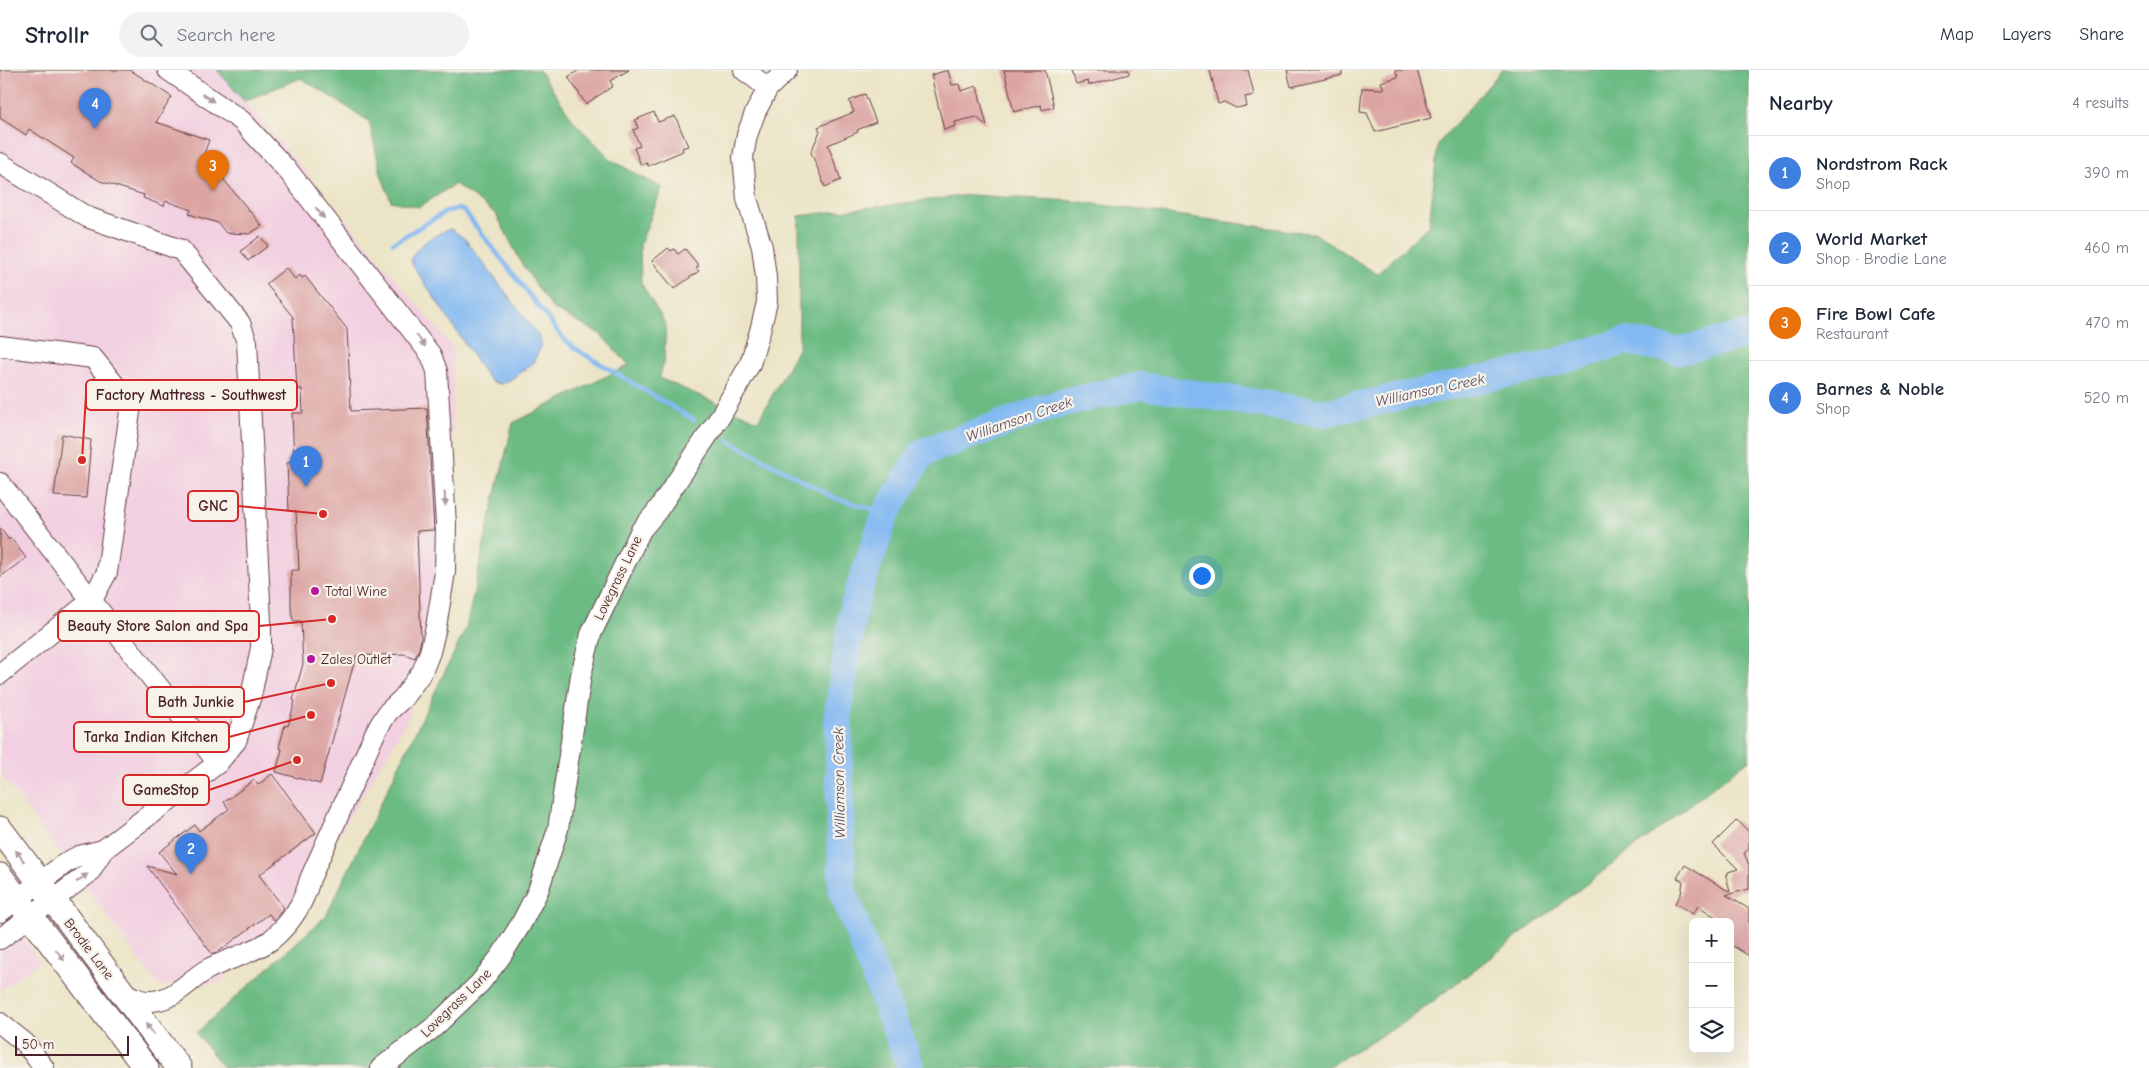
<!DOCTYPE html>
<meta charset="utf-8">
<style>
:root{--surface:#fff;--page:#f2f2f3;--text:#1f2937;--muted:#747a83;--line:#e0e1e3;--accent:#b5179e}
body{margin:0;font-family:"Comic Neue",sans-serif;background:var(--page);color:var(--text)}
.controls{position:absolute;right:15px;bottom:15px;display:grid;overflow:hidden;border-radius:8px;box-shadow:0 5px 20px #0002}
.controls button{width:45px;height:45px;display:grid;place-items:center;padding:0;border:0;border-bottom:1px solid var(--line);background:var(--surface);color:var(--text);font:25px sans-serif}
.scale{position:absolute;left:15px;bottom:12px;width:114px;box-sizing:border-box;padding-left:5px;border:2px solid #4a1f2b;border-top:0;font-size:14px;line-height:18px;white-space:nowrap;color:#4a1f2b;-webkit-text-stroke:4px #f7f3e8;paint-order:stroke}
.you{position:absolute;left:1201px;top:505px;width:18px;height:18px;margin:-12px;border:4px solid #fff;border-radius:50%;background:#1a73e8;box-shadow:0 0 0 8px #1a73e833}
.badge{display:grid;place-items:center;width:32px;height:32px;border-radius:50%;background:var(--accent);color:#fff;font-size:16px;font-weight:700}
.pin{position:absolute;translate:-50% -41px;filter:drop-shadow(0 1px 2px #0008)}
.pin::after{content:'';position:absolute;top:26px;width:18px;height:15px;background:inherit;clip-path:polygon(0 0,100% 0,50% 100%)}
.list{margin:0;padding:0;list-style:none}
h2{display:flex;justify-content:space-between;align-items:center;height:65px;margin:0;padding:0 20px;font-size:21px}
h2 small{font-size:16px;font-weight:400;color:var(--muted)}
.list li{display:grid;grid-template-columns:32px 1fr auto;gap:15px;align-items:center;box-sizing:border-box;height:75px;padding:0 20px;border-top:1px solid var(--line)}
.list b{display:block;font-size:19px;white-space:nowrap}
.list p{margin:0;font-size:16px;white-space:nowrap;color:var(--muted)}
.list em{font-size:16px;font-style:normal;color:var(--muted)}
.icon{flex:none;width:28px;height:28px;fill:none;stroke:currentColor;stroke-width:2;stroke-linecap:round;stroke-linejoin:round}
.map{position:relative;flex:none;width:1749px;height:998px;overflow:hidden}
header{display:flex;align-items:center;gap:30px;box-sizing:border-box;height:70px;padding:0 25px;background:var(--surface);border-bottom:1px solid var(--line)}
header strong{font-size:24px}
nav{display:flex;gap:28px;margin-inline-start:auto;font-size:18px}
.search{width:350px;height:45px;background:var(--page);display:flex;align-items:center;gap:12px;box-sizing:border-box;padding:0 18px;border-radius:28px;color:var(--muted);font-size:19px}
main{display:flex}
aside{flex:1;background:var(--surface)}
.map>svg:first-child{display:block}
</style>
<header>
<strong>Strollr</strong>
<div class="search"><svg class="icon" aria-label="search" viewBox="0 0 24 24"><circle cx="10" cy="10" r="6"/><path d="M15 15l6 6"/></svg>Search here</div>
<nav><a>Map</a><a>Layers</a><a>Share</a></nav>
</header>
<main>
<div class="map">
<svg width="1749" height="998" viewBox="0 0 1749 998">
<rect width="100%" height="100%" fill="#f7f3e8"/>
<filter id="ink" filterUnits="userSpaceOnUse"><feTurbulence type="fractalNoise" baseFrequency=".02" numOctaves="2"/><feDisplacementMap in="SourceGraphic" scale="10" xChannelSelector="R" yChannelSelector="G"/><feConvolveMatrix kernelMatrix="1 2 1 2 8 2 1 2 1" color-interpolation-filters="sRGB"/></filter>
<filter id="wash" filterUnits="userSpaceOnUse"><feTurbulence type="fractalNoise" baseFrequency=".0096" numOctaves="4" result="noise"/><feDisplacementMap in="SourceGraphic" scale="20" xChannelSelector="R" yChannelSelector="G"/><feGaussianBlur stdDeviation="1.12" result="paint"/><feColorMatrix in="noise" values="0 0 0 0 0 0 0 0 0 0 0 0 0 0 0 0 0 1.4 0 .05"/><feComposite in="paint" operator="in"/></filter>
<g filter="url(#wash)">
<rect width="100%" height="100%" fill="#ebe4c6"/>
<g fill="#f2cfe1">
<path d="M0,0h217l106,122 130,156v174l-45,197 -116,195 -73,69 -60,3 -159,-213z"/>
<path d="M0,837l40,54 -40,30z"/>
</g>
<path fill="#6cbb84" stroke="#5b6d58" d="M217,0h322l36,53 38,38 49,27 -22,57 1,38 25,42 -2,38 -5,15 99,43 41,-74v-131l171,-21 103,6 242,33 62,40 52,-49 9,-81 64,-74h247v690l-342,261 -82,47h-1101l-28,-35 130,-117 140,-288 24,-110 23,-95 116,-58 -29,-31 -48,-26 -29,-42 -27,-52 -41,-30 -36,23 -28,-6 -10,-27 -12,-53 -68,-43 -57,23z"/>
<path fill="#83b9f2" stroke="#666c8e" d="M451,159l14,10 73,96 4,10 -10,19 -25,18 -7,2 -8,-2 -7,-8 -73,-110 -1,-5c4,-12 28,-28 40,-30z"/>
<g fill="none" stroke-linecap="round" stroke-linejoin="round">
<g stroke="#83b9f2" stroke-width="4.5">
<path d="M393,173l54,-32 10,-2 7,2 99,127 11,10 120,72"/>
<path d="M728,370l107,58 51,15"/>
</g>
<path stroke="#83b9f2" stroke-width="28" d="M911,998l-69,-179 -4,-175 16,-109 32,-92 37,-61 138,-49 80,-17 183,27 216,-46 86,-26 54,10 69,-17"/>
</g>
<g id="blocks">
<g fill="#dca5a4">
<path d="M0,0h130l42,27 -16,25 53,18 -10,27 21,8 42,51 -13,8 -23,-1 -8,-10 -29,-9 2,-4 -25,-9 -2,5 -21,-8 1,-3 -44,-14 -29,-18 3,-5 -45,-29 -3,6 -26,-17z"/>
<path d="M579,0h50l-19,11 3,5 -27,18 -18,-27z"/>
<path d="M948,0l4,15 7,-1 2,7 16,-5 10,40 -11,-9 -21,5 1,4 -12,4 -13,-55z"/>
<path d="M1004,0h41l9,37 -12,3 -1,-5 -27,7z"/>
<path d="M1072,0h57v4l-40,11 -1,-4 -12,3z"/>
<path d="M1210,0h38l6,25 -9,2 2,9 -11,2 -12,-6 -6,2z"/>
<path d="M1287,0h55v5l-51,12z"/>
<path d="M1395,0h22l14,48 -56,14 -8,-19 -7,-1 2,-24 22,1 -3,-7 17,-5z"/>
<path d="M865,24l11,28 -19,8 1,2 -30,13 13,35 -16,7 -14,-35 9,-21 -2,-4 36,-15 -5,-11z"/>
<path d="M654,42l4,10 17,-6 13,30 -6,2 1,3 -35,15 -1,-3 -6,2 -7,-17 6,-2 -7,-16 5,-2 -3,-8z"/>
<path d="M260,166l8,10 -20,15 -7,-10z"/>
<path d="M668,178l3,3 3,-2 4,5 7,-5 14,17 -3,2 3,3 -25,18 -22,-28z"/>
<path d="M286,198l9,11 5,-4 2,3 3,-2 42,53 4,82 76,-3 7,122 -17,1 4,108 -2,9 -4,10 -11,-4 -48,2 -36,128 -44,-12 6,-23 -3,-1 6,-23 3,1 7,-25 -2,-1 10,-36 -2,-43h-8l-2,-13v-38h8l-3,-59h-7l-2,-48 7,-1 -2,-49h11l-1,-24h-5l-4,-72 -27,-33z"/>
<path d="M62,364l29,6 -5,58 -32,-2z"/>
<path d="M0,458l9,12 2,-2 15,20 -26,19z"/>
<path d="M272,704l44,59 -57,42 25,33 -9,11 -1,1 -5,-6 -50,37 -7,3 -65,-88 30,8 -18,-22 36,-27 4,6 30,-22 -5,-7 30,-22 4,5z"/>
<path d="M1737,750l12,12v17l-5,4 5,12v24l-23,6 23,14v47l-19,-12v-22h-6l-26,-16 -5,8 -18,-11 6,-9 2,-13 -6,-3 8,-13 45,27 -4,-17h2v-3l10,-3 -25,-25z"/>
</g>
</g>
</g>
<g filter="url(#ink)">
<use href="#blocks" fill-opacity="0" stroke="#623d42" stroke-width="1"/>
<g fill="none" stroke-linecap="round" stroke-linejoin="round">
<g stroke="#623d42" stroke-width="22">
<g id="minor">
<path d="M744,0l24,18"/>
<path d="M0,93l87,54 94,33 59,73 7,19 14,279v27l-10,48 -15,45 -18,22 -115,87 -24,6 -12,6 -67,50"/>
<path d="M0,276l93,12 38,47 -24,167 -15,28 -92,74"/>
<path d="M0,413l218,280"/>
<path d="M0,869l89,-66 14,-23"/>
<path d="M120,920c10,6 20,12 32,11 23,-1 38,-22 56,-32 17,-9 49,-18 63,-29 19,-16 33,-37 39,-61l66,-148 12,-19 15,-14 19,-26 8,-20 6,-25 9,-55 1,-47 -9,-154 -6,-16 -142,-183 -47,-51 -74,-51"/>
<path d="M0,953l25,20 19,25"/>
<path d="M381,998l53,-41 46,-44 21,-27 20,-32 17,-33 20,-62 23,-154 10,-41 50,-104 16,-19 63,-94 17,-30 13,-23 10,-33 7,-29 -1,-25 -4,-30 -15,-48 -4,-42 4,-22 8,-22 13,-25 19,-18"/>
</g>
</g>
<g stroke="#623d42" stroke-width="27">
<g id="major">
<path d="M0,759l179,239"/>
<path d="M0,806l146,192"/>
</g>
</g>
<use href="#minor" stroke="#fff" stroke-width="20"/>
<use href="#major" stroke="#fff" stroke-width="25"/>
</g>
<defs><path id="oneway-solid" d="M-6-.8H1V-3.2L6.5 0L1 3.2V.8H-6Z" transform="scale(1.25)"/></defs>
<g fill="#ae9aa0">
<use href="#oneway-solid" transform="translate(208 28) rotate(33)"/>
<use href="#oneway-solid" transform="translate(320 143) rotate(52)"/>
<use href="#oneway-solid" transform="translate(421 271) rotate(53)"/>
<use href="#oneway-solid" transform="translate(445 429) rotate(87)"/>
<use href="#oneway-solid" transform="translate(20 786) rotate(-127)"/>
<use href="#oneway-solid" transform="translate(82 808) rotate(-36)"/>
<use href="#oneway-solid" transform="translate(60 885) rotate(53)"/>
<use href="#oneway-solid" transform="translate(150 959) rotate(-127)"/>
</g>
</g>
<g fill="#b5179e" stroke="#f7f3e8" stroke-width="2">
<circle cx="315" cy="521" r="5"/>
<circle cx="311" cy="589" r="5"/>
</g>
<g text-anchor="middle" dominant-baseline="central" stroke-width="4.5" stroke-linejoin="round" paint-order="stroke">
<g font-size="14" fill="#4a1f2b" stroke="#f7f3e8">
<text transform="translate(618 508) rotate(-64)">Lovegrass Lane</text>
<text transform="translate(89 879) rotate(53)">Brodie Lane</text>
<text transform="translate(456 933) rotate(-44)">Lovegrass Lane</text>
</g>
<g font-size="14" fill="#4a1f2b" stroke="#f7f3e8" text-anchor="start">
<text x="325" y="521">Total Wine</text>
<text x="321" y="589">Zales Outlet</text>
</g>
<g font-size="15" font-style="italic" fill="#5b4d67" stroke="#f7f3e8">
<text transform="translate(1430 320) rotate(-12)">Williamson Creek</text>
<text transform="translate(1019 349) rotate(-19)">Williamson Creek</text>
<text transform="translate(839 713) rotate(-91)">Williamson Creek</text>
</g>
</g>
<path fill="none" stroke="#d62828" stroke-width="2" d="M82 390L86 325M323 444L238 436M332 549L259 556M331 613L244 632M311 645L229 667M297 690L209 720"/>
<g fill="#d62828" stroke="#f7f3e8" stroke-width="2">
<circle cx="82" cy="390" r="5"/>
<circle cx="323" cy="444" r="5"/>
<circle cx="332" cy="549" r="5"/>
<circle cx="331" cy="613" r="5"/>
<circle cx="311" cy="645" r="5"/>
<circle cx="297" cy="690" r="5"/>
</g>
<g fill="#f7f3e8" stroke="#d62828" stroke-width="2">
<rect x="86" y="310" width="211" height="30" rx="5"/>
<rect x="188" y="421" width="50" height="30" rx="5"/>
<rect x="58" y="541" width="201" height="30" rx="5"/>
<rect x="147" y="617" width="97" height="30" rx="5"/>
<rect x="74" y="652" width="155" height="30" rx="5"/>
<rect x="123" y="705" width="86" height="30" rx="5"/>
</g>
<g font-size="15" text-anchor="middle" font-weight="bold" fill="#4a1f2b">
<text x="191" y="330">Factory Mattress - Southwest</text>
<text x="213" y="441">GNC</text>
<text x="158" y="561">Beauty Store Salon and Spa</text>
<text x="196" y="637">Bath Junkie</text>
<text x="151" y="672">Tarka Indian Kitchen</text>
<text x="166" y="725">GameStop</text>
</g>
</svg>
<div class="controls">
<button>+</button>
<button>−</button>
<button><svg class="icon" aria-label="layers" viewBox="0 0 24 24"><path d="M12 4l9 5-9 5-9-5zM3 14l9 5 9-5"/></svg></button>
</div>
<div class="scale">50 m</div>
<div class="you"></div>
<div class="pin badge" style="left:306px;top:417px;background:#3f7fe0">1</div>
<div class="pin badge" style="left:191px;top:804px;background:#3f7fe0">2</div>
<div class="pin badge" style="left:213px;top:121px;background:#e8710a">3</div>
<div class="pin badge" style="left:95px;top:59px;background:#3f7fe0">4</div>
</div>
<aside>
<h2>Nearby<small>4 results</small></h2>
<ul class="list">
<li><span class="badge" style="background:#3f7fe0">1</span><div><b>Nordstrom Rack</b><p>Shop</p></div><em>390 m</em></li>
<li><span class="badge" style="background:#3f7fe0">2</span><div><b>World Market</b><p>Shop · Brodie Lane</p></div><em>460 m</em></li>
<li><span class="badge" style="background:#e8710a">3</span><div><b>Fire Bowl Cafe</b><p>Restaurant</p></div><em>470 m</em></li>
<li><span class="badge" style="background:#3f7fe0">4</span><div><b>Barnes &amp; Noble</b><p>Shop</p></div><em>520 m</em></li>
</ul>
</aside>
</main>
